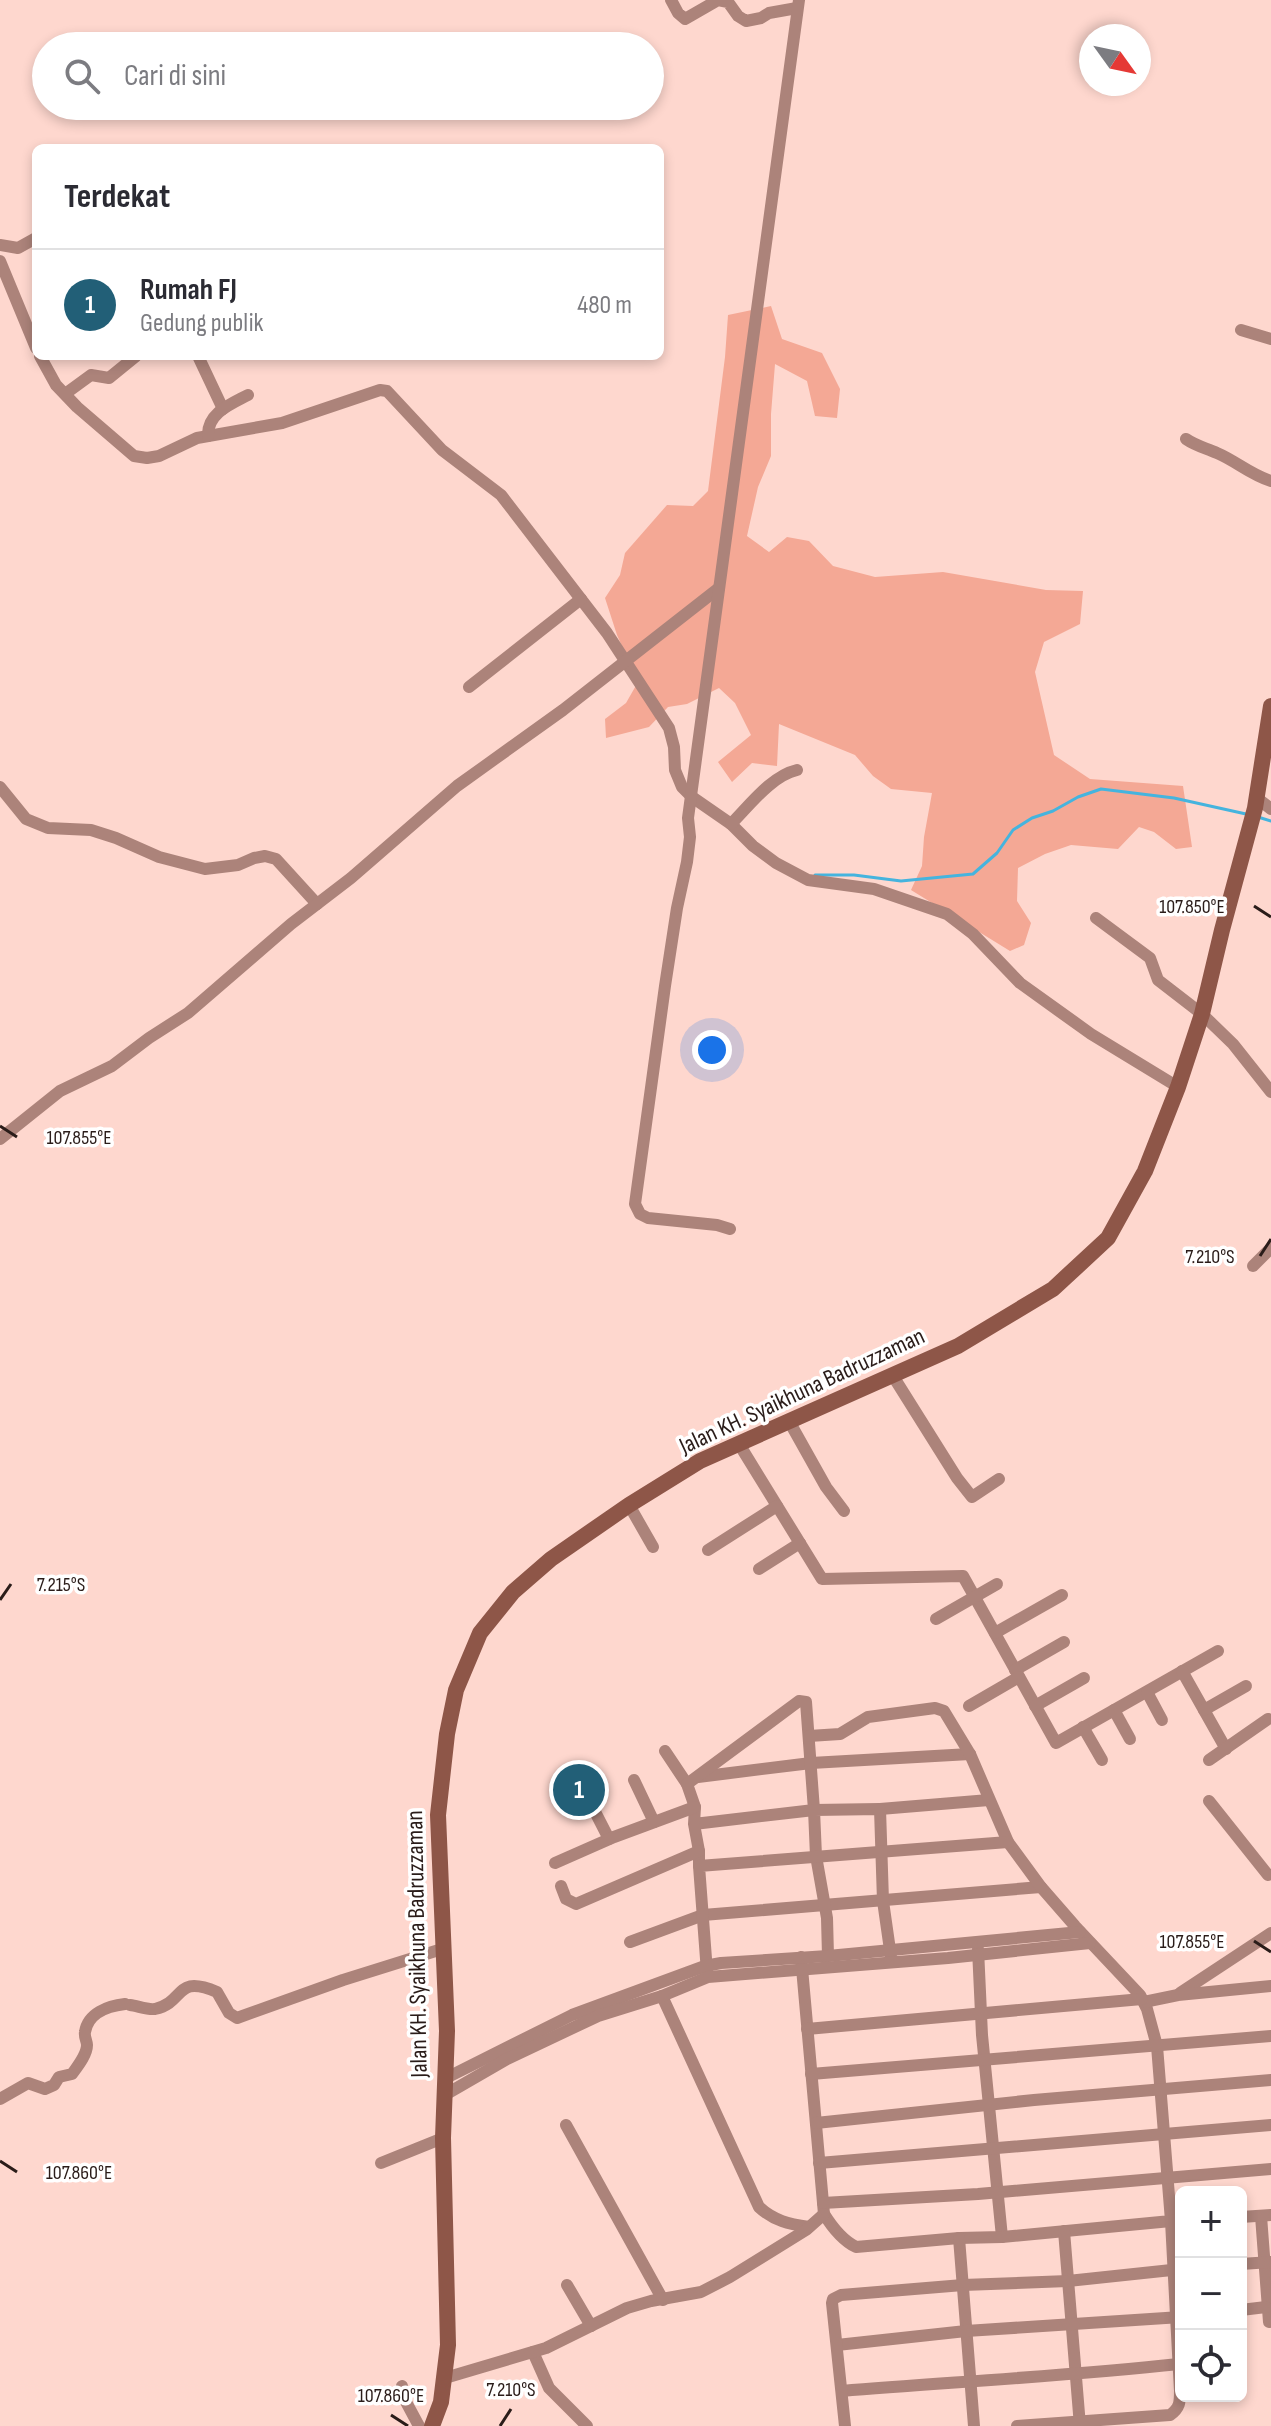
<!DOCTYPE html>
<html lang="id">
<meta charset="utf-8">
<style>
:root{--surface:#fff;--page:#f2f2f3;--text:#2b2b33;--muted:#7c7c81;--line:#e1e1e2;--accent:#225f77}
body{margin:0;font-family:"Sofia Sans Condensed",sans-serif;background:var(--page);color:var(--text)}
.controls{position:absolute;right:24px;bottom:24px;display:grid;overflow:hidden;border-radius:12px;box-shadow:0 4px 12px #0003}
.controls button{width:72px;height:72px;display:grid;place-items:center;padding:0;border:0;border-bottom:2px solid var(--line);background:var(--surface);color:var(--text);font:40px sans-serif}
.compass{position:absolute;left:1079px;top:24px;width:72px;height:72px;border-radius:50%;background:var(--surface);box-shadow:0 4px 12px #0003;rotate:123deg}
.you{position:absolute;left:712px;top:1050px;width:28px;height:28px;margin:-20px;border:6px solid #fff;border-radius:50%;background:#1a73e8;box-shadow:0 0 0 12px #1a73e833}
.badge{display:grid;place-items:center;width:52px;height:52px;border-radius:50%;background:var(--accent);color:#fff;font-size:26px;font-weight:700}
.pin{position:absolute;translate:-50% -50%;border:4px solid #fff;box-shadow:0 2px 8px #0006}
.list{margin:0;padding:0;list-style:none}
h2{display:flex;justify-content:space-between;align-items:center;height:104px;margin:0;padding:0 32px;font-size:34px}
h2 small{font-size:26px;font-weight:400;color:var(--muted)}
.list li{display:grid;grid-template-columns:52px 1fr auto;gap:24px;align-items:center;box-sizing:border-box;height:112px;padding:0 32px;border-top:2px solid var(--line)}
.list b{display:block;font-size:30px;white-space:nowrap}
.list p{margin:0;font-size:26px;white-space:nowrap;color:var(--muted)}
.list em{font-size:26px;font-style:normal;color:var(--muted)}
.icon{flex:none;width:44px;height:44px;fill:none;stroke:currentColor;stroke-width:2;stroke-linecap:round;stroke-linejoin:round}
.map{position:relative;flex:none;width:1271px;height:2426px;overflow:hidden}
.search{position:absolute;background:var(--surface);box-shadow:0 4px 12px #0003;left:32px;top:32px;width:632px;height:88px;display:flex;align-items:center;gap:20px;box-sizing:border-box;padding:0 28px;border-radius:44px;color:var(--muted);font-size:30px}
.panel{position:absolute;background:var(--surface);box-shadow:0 4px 12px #0003;left:32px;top:144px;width:632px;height:216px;border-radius:12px}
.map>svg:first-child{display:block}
</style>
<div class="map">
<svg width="1271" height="2426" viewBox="0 0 1271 2426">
<rect width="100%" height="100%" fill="#fed7ce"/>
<path fill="#f4a895" d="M771,306l11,33 40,14 18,36 -3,29 -22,-2 -8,-35 -32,-17 -4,50v42l-13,31 -11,49 22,16 18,-15 22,4 24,25 42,11 68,-5 103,18 37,1 -3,33 -36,18 -9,30 19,83 36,24 93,7 9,61 -16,2 -22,-17 -15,-5 -21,22 -47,-4 -26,9 -27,14 -1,33 14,22 -7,22 -14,6 -99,-61 11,-24 2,-29 8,-44 -41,-4 -18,-13 -18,-21 -76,-31 -2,42 -25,-3 -20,19 -14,-20 33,-27 -16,-32 -16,-15 -32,16 -19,3 -19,20 -43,11 -1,-19 21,-16 12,-21 -21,-47 -12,-37 15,-23 5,-22 42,-48 26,1 15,-15 17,-134 3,-42z"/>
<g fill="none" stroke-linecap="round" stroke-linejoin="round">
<g stroke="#45b4de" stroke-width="3">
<path d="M1258,817l13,4"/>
<path d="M815,875h39l47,6 72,-7 24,-21 16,-23 19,-12 21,-7 25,-14 23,-8 73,9 72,16"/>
</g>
<g stroke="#ac837a" stroke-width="12">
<path d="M671,0l7,13 7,6 33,-19 10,2 10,14 8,5 15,-3 8,-5 28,-5"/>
<path d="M0,245l18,3 18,-10"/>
<path d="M0,261l36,87"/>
<path d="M1241,330l30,9"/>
<path d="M40,356l16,29 21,22 57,49 13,2 12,-2 38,-18 85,-15 98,-33 7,1 55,59 59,45 106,138 62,95 5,19 1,23 7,17 10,10 39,27 22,22 23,17 32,17 66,9 73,25 26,20 47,49 71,51 87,53"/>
<path d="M198,356l25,53"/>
<path d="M65,394l26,-19 18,3 27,-22"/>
<path d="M208,436c-1,-23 23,-32 40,-41"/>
<path d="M1186,439c10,7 20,9 31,14 19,8 34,22 54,28"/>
<path d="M469,687l112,-88"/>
<path d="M0,787l26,32 22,9 43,2 25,8 43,19 46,12 33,-4 16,-7 11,-2 11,3 41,45"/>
<path d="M1257,798l14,11"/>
<path d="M731,824c18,-18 40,-48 66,-54"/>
<path d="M1096,918l54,40 8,22 44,34 31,30 38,48"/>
<path d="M0,1139l60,-48 52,-25 37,-28 39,-25 103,-89 60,-46 106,-92 106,-76 156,-122"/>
<path d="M730,1229l-13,-4 -69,-7 -8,-4 -5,-10 30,-218 12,-78 10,-46 3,-25 -2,-19 111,-818"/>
<path d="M1253,1266l18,-18"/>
<path d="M893,1376l64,102 15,19 27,-18"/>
<path d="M789,1421l37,66 18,24"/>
<path d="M739,1444l83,135 141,-3 93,167 162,-92"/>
<path d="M629,1505l24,42"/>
<path d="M708,1550l69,-44"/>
<path d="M759,1569l41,-26"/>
<path d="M936,1619l61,-35"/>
<path d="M995,1633l67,-38"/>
<path d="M1015,1670l49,-28"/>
<path d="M1182,1671l44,78"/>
<path d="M1147,1692l15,28"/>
<path d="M969,1706l50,-29"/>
<path d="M1035,1706l49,-28"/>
<path d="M1114,1710l16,29"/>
<path d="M1204,1710l42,-24"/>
<path d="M1083,1727l19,33"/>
<path d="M665,1751l22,33"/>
<path d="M1209,1760l59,-41"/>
<path d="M698,1777l113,-14 159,-9"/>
<path d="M634,1780l20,42"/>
<path d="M589,1800l20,39"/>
<path d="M1209,1801l59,74"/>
<path d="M880,1809l109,-9"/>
<path d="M694,1824l1,-17 -8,-23 112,-83 7,1 8,108 -120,14 5,27v15"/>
<path d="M555,1863l59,-26 81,-30"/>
<path d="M561,1886l5,13 10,5 123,-53"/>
<path d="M630,1942l73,-27 338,-28"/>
<path d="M978,1949l4,86 20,202"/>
<path d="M828,1956l-1,-38 -11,-62 -2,-46 66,-1 3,92 8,56"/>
<path d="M801,1957l23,257c8,13 18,26 32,33l103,-9 43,-1 169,-16 -14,-175 -10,-37 -7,-14 -65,-69 -34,-39 -33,-45 -38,-88 -26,-43 -9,-3 -67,9 -28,17 -31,2"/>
<path d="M707,1972l-8,-106 309,-24"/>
<path d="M1180,1993l91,-60"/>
<path d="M662,1996l97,211c15,14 30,17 50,20"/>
<path d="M1144,2002l34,-7 93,-9"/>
<path d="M130,2005c8,1 17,5 25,4 31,-7 19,-35 62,-17l12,21 8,5 106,-38 99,-31"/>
<path d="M807,2029l335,-30"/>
<path d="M811,2074l460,-38"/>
<path d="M444,2079l128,-64 133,-49 16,-3 107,-7 252,-24"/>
<path d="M443,2096l64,-37 91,-43 64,-20 46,-19 240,-19 142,-15"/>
<path d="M0,2099l28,-16 17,6 9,-4 5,-8 13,-3c5,-7 15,-19 15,-29 0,-4 -3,-8 -2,-13 3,-19 23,-26 40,-28"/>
<path d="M816,2123l218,-23 237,-20"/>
<path d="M566,2125l97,175"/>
<path d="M381,2163l62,-25"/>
<path d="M819,2163l452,-38"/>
<path d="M823,2203l155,-9 293,-25"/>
<path d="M1261,2216l8,106"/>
<path d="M1241,2217l30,-2"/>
<path d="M1064,2231l16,195"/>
<path d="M959,2238l15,188"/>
<path d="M1241,2264l30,-2"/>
<path d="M567,2285l24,41"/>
<path d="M1241,2310l25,-3"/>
<path d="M837,2345l129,-14 215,-14"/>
<path d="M533,2352l16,36 38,38"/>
<path d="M445,2378l101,-30 81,-40 24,-7 50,-9 29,-15 76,-47 18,-16"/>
<path d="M402,2386l3,14 14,26"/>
<path d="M842,2391c112,-9 224,-15 337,-27"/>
<path d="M845,2426l-13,-123 1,-4 8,-4 122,-10 105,-4 113,-12"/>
<path d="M1017,2426l153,-11c10,-7 10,-13 10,-24l-9,-170 10,-1"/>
</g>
<path stroke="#8e5648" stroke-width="16" d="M432,2426l9,-24 7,-57 -5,-207 4,-107 -9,-216 9,-81 9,-44 24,-57 33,-41 38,-33 78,-54 71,-44 258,-115 95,-57 55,-51 37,-67 33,-84 24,-73 20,-84 33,-122 16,-102"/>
</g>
<path fill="none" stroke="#2a1c19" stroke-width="3" d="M1254,906l17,11M0,1126l17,11M1260,1256l11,-17M0,1600l11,-16M1254,1941l17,11M0,2161l17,11M391,2415l17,11M500,2426l11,-17"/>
<g text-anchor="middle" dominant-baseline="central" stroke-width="7" stroke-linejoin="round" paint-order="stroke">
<g font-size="24" fill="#2a1c19" stroke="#fff">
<text transform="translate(802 1391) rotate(-25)">Jalan KH. Syaikhuna Badruzzaman</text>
<text transform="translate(417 1944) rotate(-91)">Jalan KH. Syaikhuna Badruzzaman</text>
</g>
</g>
<g font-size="20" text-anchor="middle" fill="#2a1c19" stroke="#fff" stroke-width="7" stroke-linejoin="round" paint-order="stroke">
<text x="1192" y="913">107.850°E</text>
<text x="79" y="1144">107.855°E</text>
<text x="1210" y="1263">7.210°S</text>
<text x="61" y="1591">7.215°S</text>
<text x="1192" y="1948">107.855°E</text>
<text x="79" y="2179">107.860°E</text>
<text x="511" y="2396">7.210°S</text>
<text x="391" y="2402">107.860°E</text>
</g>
</svg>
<div class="controls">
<button>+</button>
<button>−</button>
<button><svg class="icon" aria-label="locate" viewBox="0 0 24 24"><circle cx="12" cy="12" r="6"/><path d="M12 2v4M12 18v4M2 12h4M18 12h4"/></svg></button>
</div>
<svg class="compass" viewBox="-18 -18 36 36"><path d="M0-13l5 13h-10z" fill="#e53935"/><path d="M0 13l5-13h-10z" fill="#7c7c81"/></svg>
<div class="you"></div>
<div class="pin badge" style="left:579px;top:1790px">1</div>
<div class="search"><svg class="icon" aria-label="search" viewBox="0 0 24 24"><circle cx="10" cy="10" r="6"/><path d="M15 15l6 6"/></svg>Cari di sini</div>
<section class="panel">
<h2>Terdekat<small></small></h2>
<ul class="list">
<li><span class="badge">1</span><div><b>Rumah FJ</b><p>Gedung publik</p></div><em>480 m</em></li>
</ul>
</section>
</div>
